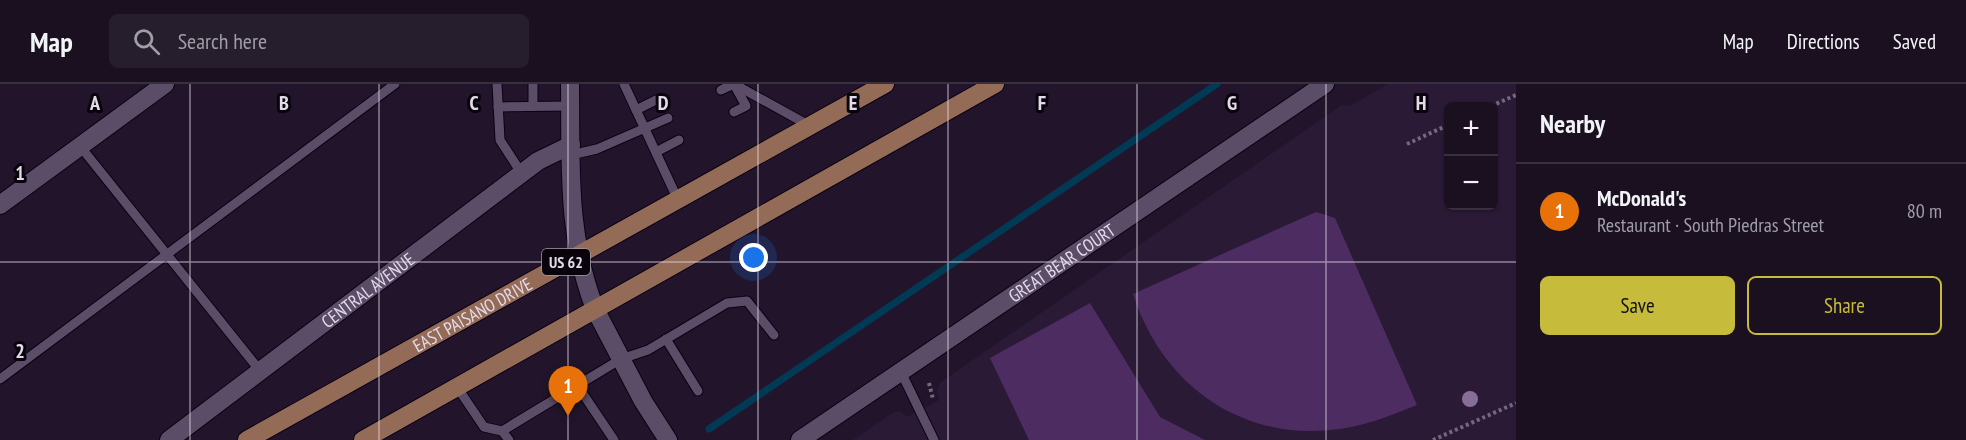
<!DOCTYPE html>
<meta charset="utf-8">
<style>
:root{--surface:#1a1020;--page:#271e2d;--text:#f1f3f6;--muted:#9f9da5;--line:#38303e;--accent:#c7bb3c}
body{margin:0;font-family:"PT Sans Narrow",sans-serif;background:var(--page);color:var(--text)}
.controls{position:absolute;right:18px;top:18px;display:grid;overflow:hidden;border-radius:9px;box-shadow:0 2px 4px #0004}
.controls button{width:54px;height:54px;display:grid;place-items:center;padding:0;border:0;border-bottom:2px solid var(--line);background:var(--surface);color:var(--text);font:30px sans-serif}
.you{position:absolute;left:754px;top:174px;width:21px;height:21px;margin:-15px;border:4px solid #fff;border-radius:50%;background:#1a73e8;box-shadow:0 0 0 9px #1a73e833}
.badge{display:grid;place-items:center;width:39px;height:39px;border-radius:50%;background:var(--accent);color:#fff;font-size:20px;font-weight:700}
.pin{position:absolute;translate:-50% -50px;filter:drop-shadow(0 2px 3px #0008)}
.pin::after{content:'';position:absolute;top:32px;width:21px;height:18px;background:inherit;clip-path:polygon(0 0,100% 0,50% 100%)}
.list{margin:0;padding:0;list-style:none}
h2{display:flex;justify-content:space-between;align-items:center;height:78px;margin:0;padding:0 24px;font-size:26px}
h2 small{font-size:20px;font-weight:400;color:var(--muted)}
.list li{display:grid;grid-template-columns:39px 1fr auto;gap:18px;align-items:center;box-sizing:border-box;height:96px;padding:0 24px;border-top:2px solid var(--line)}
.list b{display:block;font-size:22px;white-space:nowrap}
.list p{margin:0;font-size:20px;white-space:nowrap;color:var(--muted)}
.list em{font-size:20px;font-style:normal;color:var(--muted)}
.actions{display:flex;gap:12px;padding:18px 24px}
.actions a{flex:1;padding:14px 0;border:2px solid var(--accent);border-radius:9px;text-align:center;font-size:21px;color:var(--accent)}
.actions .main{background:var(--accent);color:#111}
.icon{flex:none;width:33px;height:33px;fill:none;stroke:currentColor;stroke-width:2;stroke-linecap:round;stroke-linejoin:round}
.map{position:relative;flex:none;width:1516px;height:356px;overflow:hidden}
header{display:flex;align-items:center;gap:36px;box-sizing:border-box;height:84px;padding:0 30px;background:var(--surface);border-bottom:2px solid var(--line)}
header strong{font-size:28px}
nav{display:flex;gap:33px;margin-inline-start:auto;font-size:21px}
.search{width:420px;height:54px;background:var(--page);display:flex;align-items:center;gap:15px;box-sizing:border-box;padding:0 21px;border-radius:9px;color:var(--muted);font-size:22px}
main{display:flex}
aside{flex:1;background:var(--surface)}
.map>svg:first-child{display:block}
</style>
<header>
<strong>Map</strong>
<div class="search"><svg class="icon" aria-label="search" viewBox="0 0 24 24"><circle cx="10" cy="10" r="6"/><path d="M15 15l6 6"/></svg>Search here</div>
<nav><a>Map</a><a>Directions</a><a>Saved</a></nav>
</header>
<main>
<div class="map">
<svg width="1516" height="356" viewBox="0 0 1516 356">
<rect width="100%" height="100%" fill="#22152b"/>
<path fill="#2b1a36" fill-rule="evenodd" d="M1388,0h128v356h-663l41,-28h7l7,5 31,-17 -2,-10 4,-8 401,-277 8,1zM1448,22h46v100h-46z"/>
<g fill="#4c2c61">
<path d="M1316,128l19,6 82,187c-28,11 -56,23 -87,25 -94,9 -169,-49 -197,-136z"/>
<path d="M1090,219l70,114 45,23h-176l-39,-82z"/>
</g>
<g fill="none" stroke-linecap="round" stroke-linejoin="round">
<path stroke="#003a55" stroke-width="7" d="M709,345l508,-345"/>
<g stroke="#0b0213" stroke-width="11">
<g id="service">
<path d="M497,0l3,56 22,34"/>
<path d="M533,0v21"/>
<path d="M624,0l54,116"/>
<path d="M734,0l76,42"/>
<path d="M721,6l13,-6"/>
<path d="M498,23l72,-1"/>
<path d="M636,26l20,-10"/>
<path d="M734,28l12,-6 -11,-20"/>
<path d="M80,62l181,226"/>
<path d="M656,68l23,-12"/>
<path d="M571,71l26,-6 71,-31"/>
<path d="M666,255l32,52"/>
<path d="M901,288l33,68"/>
<path d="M0,295l395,-295"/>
<path d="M577,301l37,55"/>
<path d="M457,303l27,40 18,4 7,9"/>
<path d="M502,347l119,-72 27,-9 79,-47 20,-2 27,34"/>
</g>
</g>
<g stroke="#0b0213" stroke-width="20">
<g id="minor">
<path d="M0,121l165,-121"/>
<path d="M595,225l48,92 25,39"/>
<path id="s1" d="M169,356l369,-279 33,-16"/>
<path id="s2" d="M800,356l525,-356"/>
</g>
</g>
<g stroke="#0b0213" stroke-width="20">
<path id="secondary" d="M570,0c1,79 -4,150 25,225"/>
</g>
<g stroke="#0b0213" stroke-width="20">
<g id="primary">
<path id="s3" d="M247,356l638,-356"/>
<path d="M363,356l632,-356"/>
</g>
</g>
<g stroke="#74697c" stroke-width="4" stroke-dasharray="3 3" stroke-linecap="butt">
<path d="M1491,22l25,-11"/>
<path d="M1407,60l41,-19"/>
<path d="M929,299l4,16"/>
<path d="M1433,356l83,-37"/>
</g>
<use href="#service" stroke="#5b4d67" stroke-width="9"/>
<use href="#minor" stroke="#5b4d67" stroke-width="18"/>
<use href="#secondary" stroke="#5b4d67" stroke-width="18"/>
<use href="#primary" stroke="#946b56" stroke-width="18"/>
</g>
<circle fill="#866e98" cx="1470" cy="315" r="8"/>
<path fill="none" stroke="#e3daea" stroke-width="1.5" stroke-opacity="0.55" d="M190,0v356M379,0v356M568,0v356M758,0v356M948,0v356M1137,0v356M1326,0v356M0,178h1516"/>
<g text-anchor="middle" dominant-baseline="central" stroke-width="6" stroke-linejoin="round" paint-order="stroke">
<rect fill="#09040c" stroke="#a29aa7" stroke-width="1.5" x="542" y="165" width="48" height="26" rx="4.5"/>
<g font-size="16" font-weight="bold" fill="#e3daea">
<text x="566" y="178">US 62</text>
</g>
<g font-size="18" fill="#e3daea" stroke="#09040c">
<text stroke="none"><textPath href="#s2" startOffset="316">GREAT BEAR COURT</textPath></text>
<text stroke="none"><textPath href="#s1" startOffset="249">CENTRAL AVENUE</textPath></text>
<text stroke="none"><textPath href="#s3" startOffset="258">EAST PAISANO DRIVE</textPath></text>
</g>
</g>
<g font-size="20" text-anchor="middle" font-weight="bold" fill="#e3daea" stroke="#09040c" stroke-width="6" stroke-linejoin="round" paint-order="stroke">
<text x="95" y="26">A</text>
<text x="284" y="26">B</text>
<text x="474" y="26">C</text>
<text x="663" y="26">D</text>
<text x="853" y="26">E</text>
<text x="1042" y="26">F</text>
<text x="1232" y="26">G</text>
<text x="1421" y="26">H</text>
<text x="20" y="96">1</text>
<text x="20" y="274">2</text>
</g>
</svg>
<div class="controls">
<button>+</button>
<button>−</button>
</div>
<div class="you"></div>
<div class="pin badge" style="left:568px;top:332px;background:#e8710a">1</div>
</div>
<aside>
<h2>Nearby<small></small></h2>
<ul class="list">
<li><span class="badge" style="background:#e8710a">1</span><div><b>McDonald's</b><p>Restaurant · South Piedras Street</p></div><em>80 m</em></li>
</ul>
<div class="actions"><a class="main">Save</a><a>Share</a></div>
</aside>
</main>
